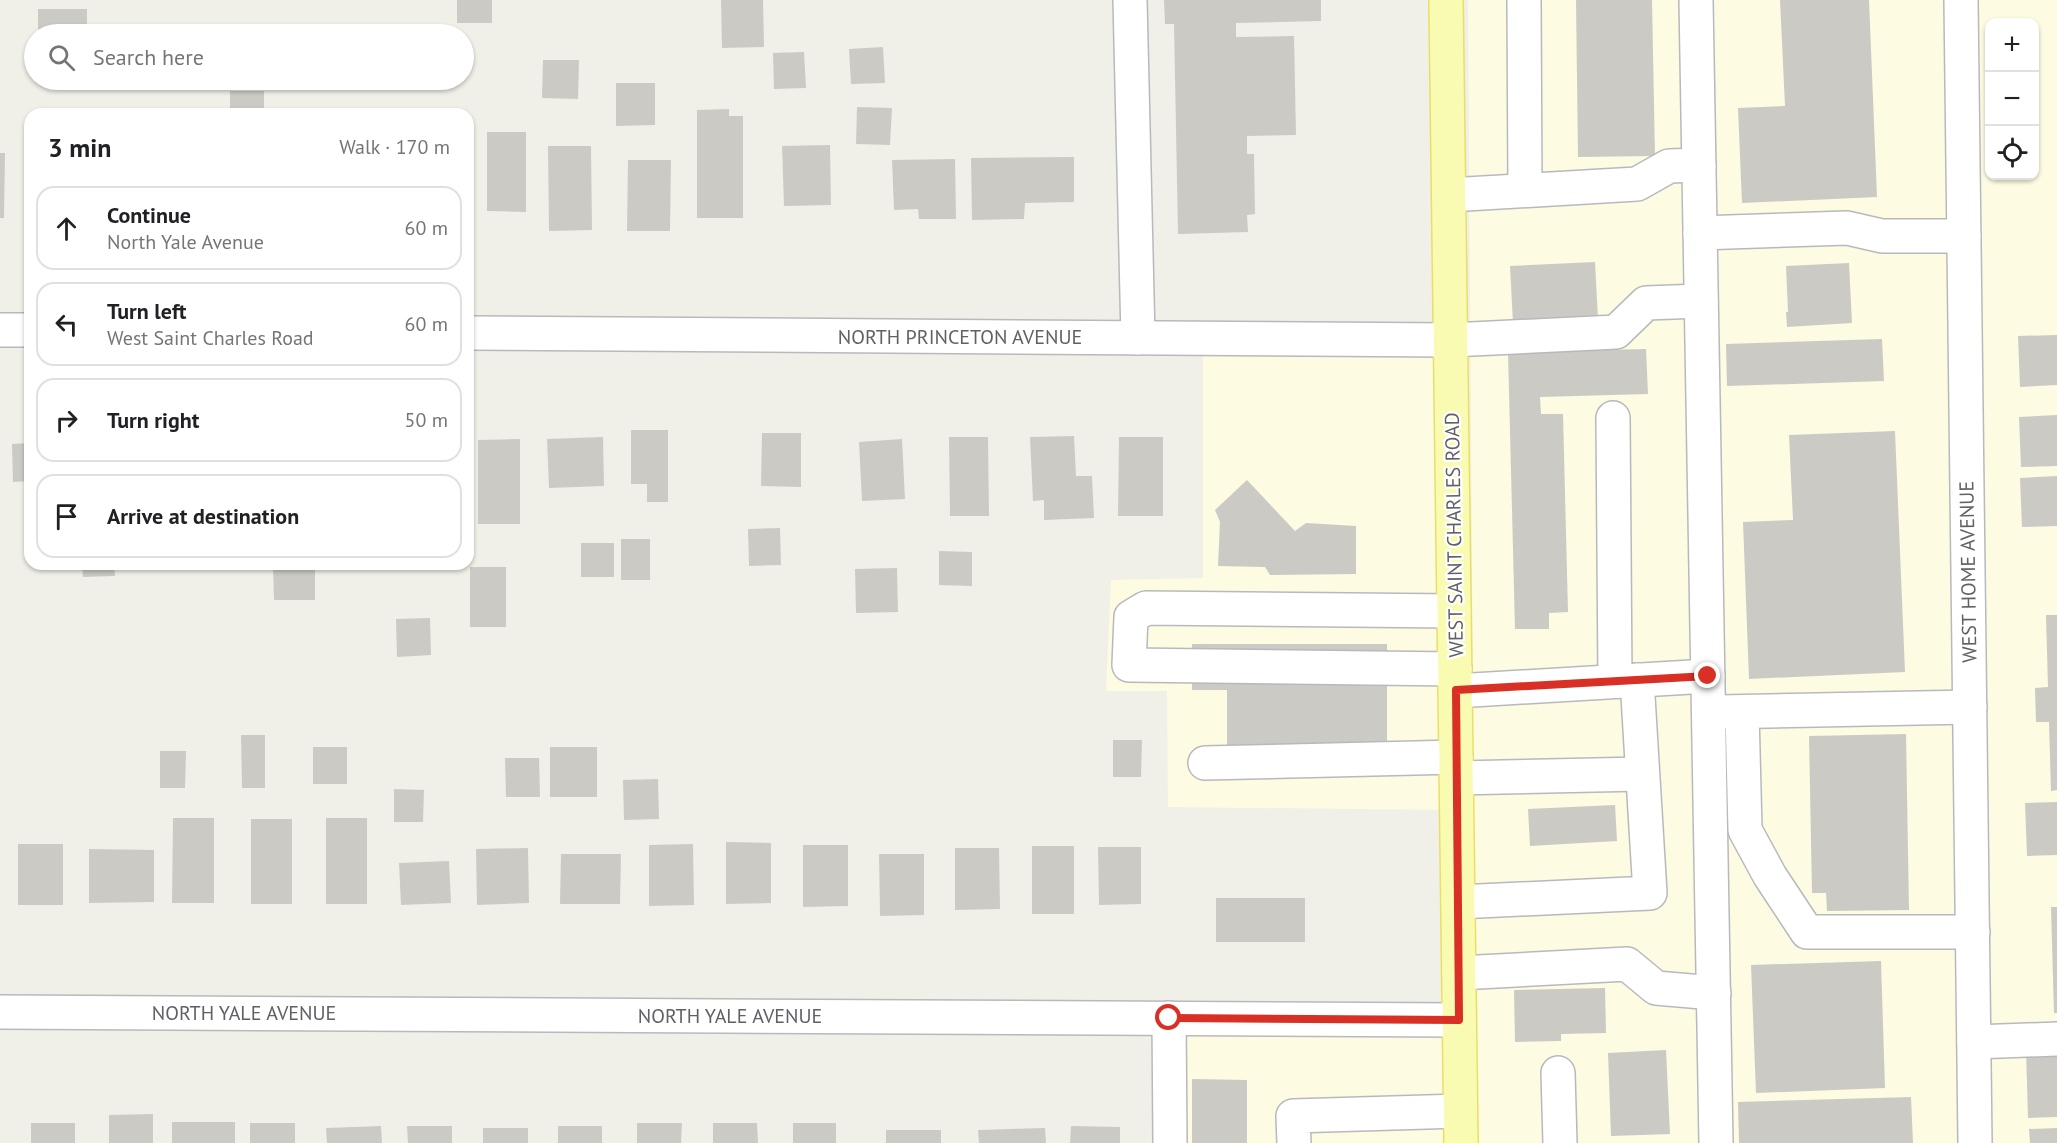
<!DOCTYPE html>
<meta charset="utf-8">
<style>
:root{--surface:#fff;--page:#f6f6f6;--text:#202124;--muted:#757577;--line:#e0e0e0}
body{margin:0;font-family:"PT Sans",sans-serif;background:var(--page);color:var(--text)}
.controls{position:absolute;right:18px;top:18px;display:grid;overflow:hidden;border-radius:12px;box-shadow:0 2px 4px #0004}
.controls button{width:54px;height:54px;display:grid;place-items:center;padding:0;border:0;border-bottom:2px solid var(--line);background:var(--surface);color:var(--text);font:30px sans-serif}
.stop{position:absolute;width:18px;height:18px;margin:-14px;border:4px solid #d93025;border-radius:50%;background:#fff}
.stop.end{background:#d93025;border-color:#fff;box-shadow:0 2px 6px #0008}
.list{margin:0;padding:0;list-style:none}
h2{display:flex;justify-content:space-between;align-items:center;height:78px;margin:0;padding:0 24px;font-size:26px}
h2 small{font-size:20px;font-weight:400;color:var(--muted)}
.list li{display:grid;grid-template-columns:39px 1fr auto;gap:18px;align-items:center;box-sizing:border-box;height:84px;margin:0 12px 12px;padding:0 12px;border:2px solid var(--line);border-radius:18px}
.list b{display:block;font-size:22px;white-space:nowrap}
.list p{margin:0;font-size:20px;white-space:nowrap;color:var(--muted)}
.list em{font-size:20px;font-style:normal;color:var(--muted)}
.icon{flex:none;width:33px;height:33px;fill:none;stroke:currentColor;stroke-width:2;stroke-linecap:round;stroke-linejoin:round}
.map{position:relative;flex:none;width:2057px;height:1143px;overflow:hidden}
.search{position:absolute;background:var(--surface);box-shadow:0 2px 4px #0004;left:24px;top:24px;width:450px;height:66px;display:flex;align-items:center;gap:15px;box-sizing:border-box;padding:0 21px;border-radius:33px;color:var(--muted);font-size:22px}
.panel{position:absolute;background:var(--surface);box-shadow:0 2px 4px #0004;left:24px;top:108px;width:450px;height:462px;border-radius:18px}
.map>svg:first-child{display:block}
</style>
<div class="map">
<svg width="2057" height="1143" viewBox="0 0 2057 1143">
<rect width="100%" height="100%" fill="#f0f0e8"/>
<g fill="#fdfbe1" fill-rule="evenodd">
<path d="M1468,0h589v1143h-581zM1990,22h44v154h-44z"/>
<path d="M1203,350h235l7,460 -277,-3 -1,-116h-61l5,-111 92,-2z"/>
<path d="M1159,1029l288,2 2,112h-289z"/>
</g>
<g fill="#cccac4">
<rect x="457" y="0" width="35" height="23"/>
<path d="M721,0h42l1,47 -42,1z"/>
<path d="M1164,0h157v21l-85,2v14l58,-1 2,99 -49,1v18h7l1,60 -8,1 1,17 -70,2 -4,-210h-9z"/>
<path d="M1576,0h76l3,156 -77,1z"/>
<path d="M1780,0h89l8,197 -135,6 -4,-95 47,-2z"/>
<rect x="38" y="9" width="49" height="25"/>
<path d="M883,47l2,36 -34,1 -2,-35z"/>
<path d="M804,52l2,36 -32,1 -1,-36z"/>
<path d="M543,60h36l-1,39 -36,-1z"/>
<path d="M616,83h39v42l-39,1z"/>
<rect x="230" y="91" width="34" height="23"/>
<path d="M857,107l35,1 -2,37 -34,-1z"/>
<path d="M729,109v7h14v102h-46v-108z"/>
<path d="M487,132h39v80l-39,-1z"/>
<path d="M830,145l1,60 -47,1 -2,-60z"/>
<path d="M548,146h43l1,84 -43,1z"/>
<path d="M0,153h5l-1,65h-4z"/>
<path d="M1074,157v45l-49,1 -1,16 -52,1 -1,-62z"/>
<path d="M955,159l1,60h-37l-1,-10 -24,1 -2,-50z"/>
<path d="M628,160h43l-1,71h-43z"/>
<path d="M1595,262l3,57 -85,4 -3,-57z"/>
<path d="M1849,263l3,60 -65,4 -1,-15h2l-2,-46z"/>
<path d="M2057,335v50l-37,2 -2,-51z"/>
<path d="M1882,339l2,42 -157,5 -1,-42z"/>
<path d="M1646,349l2,45 -108,3 1,17h22l5,198 -19,1v16h-34l-7,-277z"/>
<path d="M2057,415v51l-36,1 -2,-50z"/>
<path d="M631,430h37v72h-21v-18h-16z"/>
<path d="M1895,431l10,241 -156,7 -6,-157 50,-2 -4,-85z"/>
<path d="M762,433h39v54l-40,-1z"/>
<path d="M1074,436l2,40h16l2,42 -50,2v-20l-11,1 -3,-64z"/>
<path d="M603,437l1,49 -55,2 -2,-49z"/>
<path d="M949,437h39l1,79h-39z"/>
<path d="M1119,437h44v79h-45z"/>
<path d="M520,439v85h-42v-84z"/>
<path d="M902,439l3,60 -43,2 -3,-59z"/>
<path d="M30,443v38l-17,1 -1,-38z"/>
<path d="M2057,476v50l-35,1 -2,-49z"/>
<path d="M1247,480l48,51 11,-8 50,3v48l-86,1 -5,-8 -47,-1 2,-44 -5,-12z"/>
<path d="M780,528l1,37 -32,1 -1,-37z"/>
<rect x="621" y="539" width="29" height="41"/>
<rect x="581" y="543" width="33" height="34"/>
<path d="M939,551l33,1v34l-33,-1z"/>
<path d="M82,564h32l1,12 -32,1z"/>
<path d="M273,564h42v36h-41z"/>
<rect x="470" y="567" width="36" height="60"/>
<path d="M897,568l1,44 -42,1 -1,-44z"/>
<path d="M2046,615h11v175l-6,1 -2,-69h-13l-1,-34 13,-1z"/>
<path d="M430,618l1,37 -34,2 -1,-38z"/>
<path d="M1192,644h195v104l-160,-1v-57h-35z"/>
<path d="M1906,734l3,176 -82,1 -1,-18h-14l-3,-157z"/>
<path d="M241,735h24v53h-23z"/>
<path d="M1113,740h29l-1,37h-28z"/>
<rect x="313" y="747" width="34" height="37"/>
<rect x="550" y="747" width="47" height="50"/>
<path d="M160,751h26l-1,37h-25z"/>
<path d="M505,758h34l1,39h-34z"/>
<path d="M658,779l1,40 -35,1 -1,-40z"/>
<path d="M394,789l30,1 -1,32h-29z"/>
<path d="M2057,802v53l-30,1 -2,-53z"/>
<path d="M1615,805l2,36 -87,5 -2,-37z"/>
<path d="M173,818h41v85h-42z"/>
<rect x="326" y="818" width="41" height="86"/>
<rect x="251" y="819" width="41" height="85"/>
<path d="M726,842l45,1v60l-45,1z"/>
<rect x="18" y="844" width="45" height="61"/>
<path d="M693,844l1,61 -45,1v-61z"/>
<path d="M803,845h45v61l-45,1z"/>
<rect x="1032" y="846" width="42" height="68"/>
<path d="M1098,847h43v57l-42,1z"/>
<path d="M528,848l1,55 -52,2 -1,-56z"/>
<path d="M955,848h44l1,61 -45,1z"/>
<path d="M89,849l65,1v52l-65,1z"/>
<path d="M561,854h60l-1,50h-60z"/>
<path d="M879,854h45v61l-44,1z"/>
<path d="M449,861l2,42 -50,2 -2,-42z"/>
<rect x="1216" y="898" width="89" height="44"/>
<path d="M2051,907h6v106h-3z"/>
<path d="M1881,961l4,127 -129,5 -5,-128z"/>
<path d="M1605,988l1,45 -45,1v7l-46,1 -1,-52z"/>
<path d="M2057,1049v68l-29,1 -2,-68z"/>
<path d="M1666,1050l4,84 -59,2 -3,-83z"/>
<path d="M1192,1079l55,1v63h-55z"/>
<path d="M1911,1097l2,46h-174l-1,-41z"/>
<path d="M153,1114v29h-44v-28z"/>
<rect x="172" y="1122" width="63" height="21"/>
<rect x="31" y="1123" width="44" height="20"/>
<rect x="250" y="1123" width="45" height="20"/>
<path d="M637,1123h45l-1,20h-44z"/>
<path d="M713,1123h44l1,20h-45z"/>
<rect x="793" y="1123" width="43" height="20"/>
<path d="M381,1126l1,17h-55l-1,-15z"/>
<path d="M407,1126h45v17h-44z"/>
<rect x="558" y="1126" width="44" height="17"/>
<path d="M1071,1126l49,1v16h-50z"/>
<rect x="483" y="1128" width="45" height="15"/>
<path d="M1045,1128l1,15h-67l-1,-13z"/>
<path d="M2057,1128v15h-27l-1,-14z"/>
<rect x="886" y="1130" width="55" height="13"/>
</g>
<g fill="none" stroke-linecap="round" stroke-linejoin="round">
<g stroke="#b8b9bd" stroke-width="36">
<g id="minor">
<path d="M1130,0l8,338"/>
<path d="M1524,0l1,190"/>
<path d="M1696,0l20,1143"/>
<path d="M1961,0l14,1143"/>
<path d="M1449,195l188,-11 32,-18 30,-1"/>
<path d="M1700,233l147,-5 35,8h82"/>
<path d="M0,330h30"/>
<path d="M468,333l983,7 165,-8 30,-29 55,-2"/>
<path d="M1613,418l2,263"/>
<path d="M1454,611l-308,-3 -15,9 -2,48 326,4"/>
<path d="M1456,691l252,-15"/>
<path d="M1720,712l250,-5"/>
<path d="M1742,712l3,118 25,46 37,56h166"/>
<path d="M1205,763l251,-6"/>
<path d="M1457,778l185,-4"/>
<path d="M1458,902l192,-9 -13,-213"/>
<path d="M1459,973l168,-9 29,24 58,5"/>
<path d="M0,1012l1459,8"/>
<path d="M1169,1018l1,125"/>
<path d="M1974,1042l83,-3"/>
<path d="M1558,1073l2,70"/>
<path d="M1294,1143l-1,-27 167,-5"/>
</g>
</g>
<g stroke="#ebde66" stroke-width="36">
<path id="major" d="M1446,0l15,1143"/>
</g>
<use href="#minor" stroke="#fff" stroke-width="33"/>
<use href="#major" stroke="#fafbb2" stroke-width="33"/>
</g>
<g fill="none" stroke-linecap="round" stroke-linejoin="round">
<path stroke="#d93025" stroke-width="8" d="M1169,1018l290,2 -3,-330 252,-14"/>
</g>
<g text-anchor="middle" dominant-baseline="central" stroke-width="4.5" stroke-linejoin="round" paint-order="stroke">
<g font-size="20" fill="#5f6167" stroke="#fff">
<text x="960" y="337">NORTH PRINCETON AVENUE</text>
<text transform="translate(1454 535) rotate(-91)">WEST SAINT CHARLES ROAD</text>
<text transform="translate(1968 572) rotate(-91)">WEST HOME AVENUE</text>
<text x="244" y="1013">NORTH YALE AVENUE</text>
<text x="730" y="1016">NORTH YALE AVENUE</text>
</g>
</g>
</svg>
<div class="controls">
<button>+</button>
<button>−</button>
<button><svg class="icon" aria-label="locate" viewBox="0 0 24 24"><circle cx="12" cy="12" r="6"/><path d="M12 2v4M12 18v4M2 12h4M18 12h4"/></svg></button>
</div>
<div class="stop" style="left:1169px;top:1018px"></div>
<div class="stop end" style="left:1708px;top:676px"></div>
<div class="search"><svg class="icon" aria-label="search" viewBox="0 0 24 24"><circle cx="10" cy="10" r="6"/><path d="M15 15l6 6"/></svg>Search here</div>
<section class="panel">
<h2>3 min<small>Walk · 170 m</small></h2>
<ul class="list">
<li><svg class="icon" aria-label="ahead" viewBox="0 0 24 24"><path d="M12 20V5M6 11l6-6 6 6"/></svg><div><b>Continue</b><p>North Yale Avenue</p></div><em>60 m</em></li>
<li><svg class="icon" aria-label="left" viewBox="0 0 24 24"><path d="M17 20v-9H6M10 6l-5 5 5 5"/></svg><div><b>Turn left</b><p>West Saint Charles Road</p></div><em>60 m</em></li>
<li><svg class="icon" aria-label="right" viewBox="0 0 24 24"><path d="M7 20v-9h11M14 6l5 5-5 5"/></svg><div><b>Turn right</b></div><em>50 m</em></li>
<li><svg class="icon" aria-label="arrive" viewBox="0 0 24 24"><path d="M6 21V4h12l-3 4 3 4H6"/></svg><div><b>Arrive at destination</b></div></li>
</ul>
</section>
</div>
